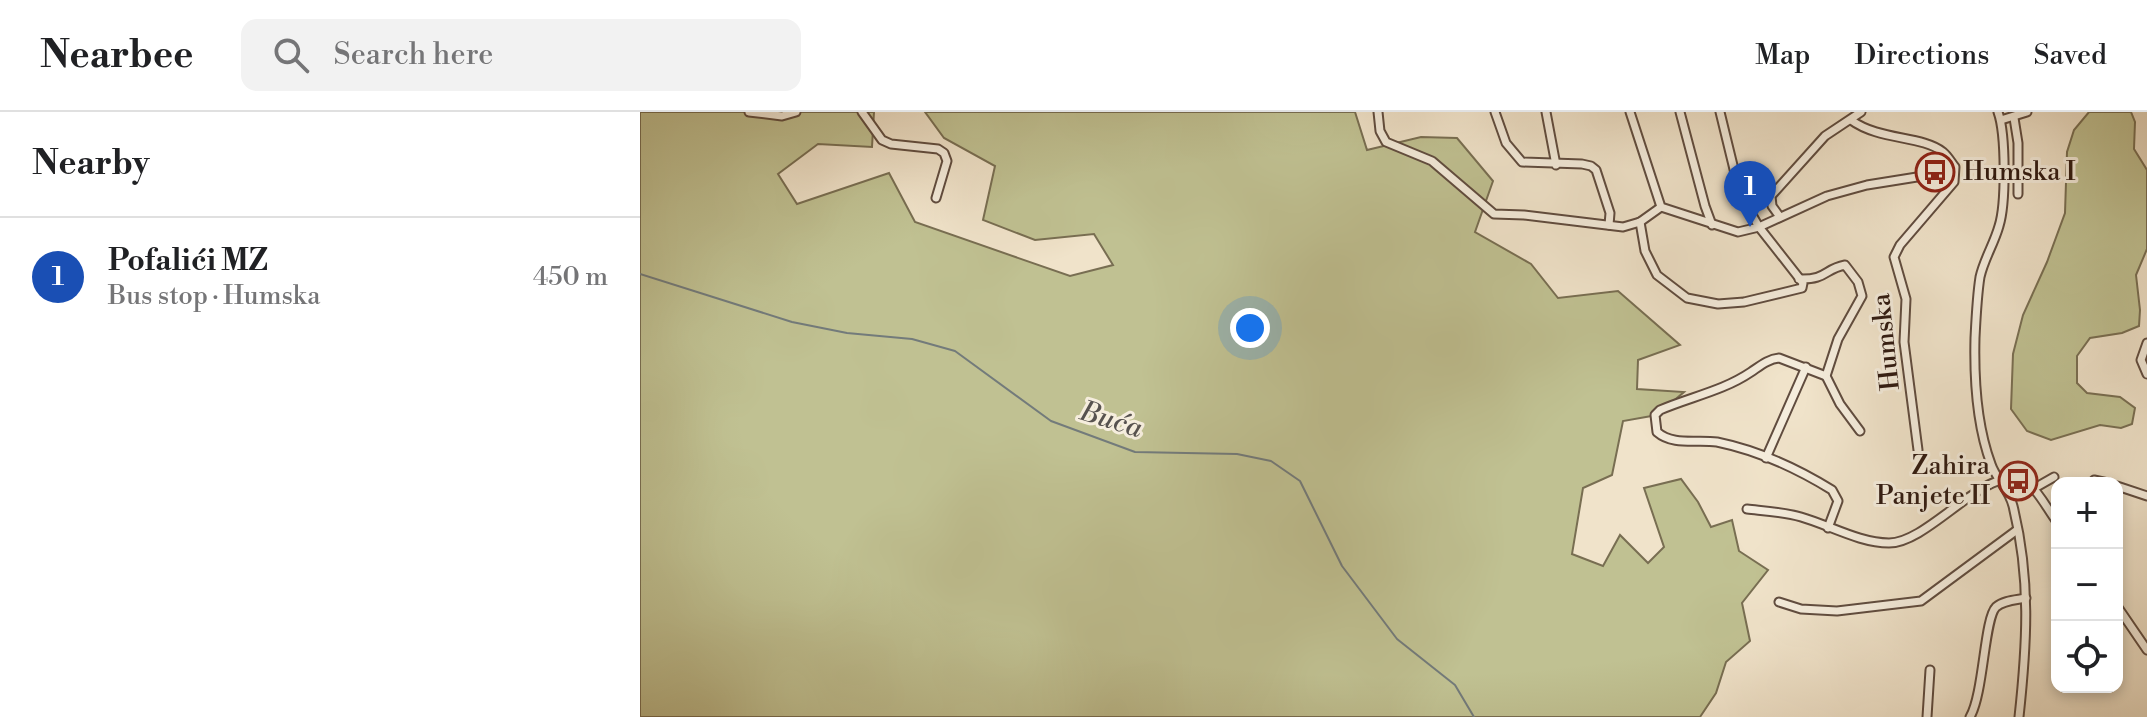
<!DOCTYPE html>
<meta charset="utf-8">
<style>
:root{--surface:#fff;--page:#f2f2f2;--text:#202124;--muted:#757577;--line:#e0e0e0;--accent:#8f2418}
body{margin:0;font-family:"Libre Bodoni",serif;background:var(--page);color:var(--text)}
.controls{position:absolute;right:24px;bottom:24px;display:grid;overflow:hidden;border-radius:16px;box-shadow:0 4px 12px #0003}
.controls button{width:72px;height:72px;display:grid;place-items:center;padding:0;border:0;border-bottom:2px solid var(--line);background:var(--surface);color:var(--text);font:40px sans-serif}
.you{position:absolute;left:610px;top:216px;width:28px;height:28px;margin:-20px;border:6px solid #fff;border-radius:50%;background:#1a73e8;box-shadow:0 0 0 12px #1a73e833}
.badge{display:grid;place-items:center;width:52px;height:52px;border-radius:50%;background:var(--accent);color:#fff;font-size:26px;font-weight:700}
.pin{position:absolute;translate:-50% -66px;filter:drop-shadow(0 2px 4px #0008)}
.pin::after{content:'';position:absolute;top:42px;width:28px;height:24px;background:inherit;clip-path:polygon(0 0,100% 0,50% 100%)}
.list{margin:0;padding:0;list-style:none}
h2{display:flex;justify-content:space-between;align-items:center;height:104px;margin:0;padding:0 32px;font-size:34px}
h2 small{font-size:26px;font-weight:400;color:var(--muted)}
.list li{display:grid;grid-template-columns:52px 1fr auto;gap:24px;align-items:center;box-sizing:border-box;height:120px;padding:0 32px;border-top:2px solid var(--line)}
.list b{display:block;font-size:30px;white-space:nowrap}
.list p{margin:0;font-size:26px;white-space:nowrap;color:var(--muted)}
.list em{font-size:26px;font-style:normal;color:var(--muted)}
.icon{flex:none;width:44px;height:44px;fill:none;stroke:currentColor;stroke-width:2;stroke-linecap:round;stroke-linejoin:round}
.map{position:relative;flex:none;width:1507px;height:605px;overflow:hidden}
header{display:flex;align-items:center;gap:48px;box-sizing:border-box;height:112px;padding:0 40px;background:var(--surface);border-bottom:2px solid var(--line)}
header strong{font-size:38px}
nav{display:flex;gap:44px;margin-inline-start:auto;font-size:28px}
.search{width:560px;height:72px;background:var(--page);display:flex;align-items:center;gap:20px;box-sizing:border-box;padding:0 28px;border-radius:16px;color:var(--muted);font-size:30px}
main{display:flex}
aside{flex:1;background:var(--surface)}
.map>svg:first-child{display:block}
</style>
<header>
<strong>Nearbee</strong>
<div class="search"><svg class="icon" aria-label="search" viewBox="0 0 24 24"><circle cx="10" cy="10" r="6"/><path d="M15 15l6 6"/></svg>Search here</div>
<nav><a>Map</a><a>Directions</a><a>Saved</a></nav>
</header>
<main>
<aside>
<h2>Nearby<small></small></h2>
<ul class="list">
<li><span class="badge" style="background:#1a4fb4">1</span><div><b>Pofalići MZ</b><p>Bus stop · Humska</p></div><em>450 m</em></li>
</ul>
</aside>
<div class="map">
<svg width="1507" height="605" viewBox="0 0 1507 605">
<rect width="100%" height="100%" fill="#f0e3ca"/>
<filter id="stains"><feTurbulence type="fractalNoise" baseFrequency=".0025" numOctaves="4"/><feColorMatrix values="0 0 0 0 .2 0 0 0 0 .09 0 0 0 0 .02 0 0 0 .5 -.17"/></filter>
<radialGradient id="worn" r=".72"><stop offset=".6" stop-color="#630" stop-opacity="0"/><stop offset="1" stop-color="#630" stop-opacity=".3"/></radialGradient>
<g fill="#c0c192" stroke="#786e52" stroke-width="2">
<path d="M0,0h234l-2,35 -54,-3 -40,30 19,30 92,-31 26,49 155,54 43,-11 -19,-31 -59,6 -52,-20 12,-54 -51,-28 -19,-26h430l12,38 54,-13 36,1 36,43 -18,51 56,32 27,34 60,-7 62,54 -42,15 -1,29 47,3 -27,23 -34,6 -11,54 -29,13 -11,66 31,12 17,-31 28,28 16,-16 -20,-59 37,-9 17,23 13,25 21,-7 7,31 29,19 -26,33 8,38 -24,21 -10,31 -16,24h-1060z"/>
<path d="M1449,0h42l4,10 -1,27 13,21v79l-11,26 4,35 -1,16 -17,7 -32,5 -13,18v27l10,10 33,4 15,11 -3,16 -11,4 -21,-3 -49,15 -24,-9 -16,-22 2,-55 10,-39 24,-53 18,-49 2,-61 7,-22z"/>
</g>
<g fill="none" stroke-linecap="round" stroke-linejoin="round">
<path stroke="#737b7b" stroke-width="2" d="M0,162l152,48 55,11 65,6 43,12 96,70 84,31 102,2 34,7 29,20 42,85 55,73 58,46 19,32"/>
<g stroke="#604c3f" stroke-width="11">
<g id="minor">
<path d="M109,0l33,4 14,-4"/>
<path d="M222,0l20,28 9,4 47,5 6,4 3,8 -11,37"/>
<path d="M738,0l2,19 6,11 46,19 62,53 30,1 99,12 17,-5 21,-15"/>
<path d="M855,0l11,31 16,19 60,2 9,2 5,4 14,43 -1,12"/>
<path d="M906,0l10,53"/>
<path d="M990,0l31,95 77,25 21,-5 68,-31 40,-11 75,-12 6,-4v-10"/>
<path d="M1040,0l25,94 7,19"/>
<path d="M1358,0c8,22 8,92 1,114 -5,18 -15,33 -19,51 -3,19 -4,41 -5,61 -1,41 1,86 16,126 5,15 18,25 22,42 18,73 14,137 6,211"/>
<path d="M1374,6l4,25v51"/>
<path d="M1211,8c29,21 70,15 92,32 5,4 8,10 12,15l-1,15 -54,63 -6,12 12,42 -2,43 14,108"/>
<path d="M1361,8l26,-8"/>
<path d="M1140,105l-8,-11 -1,-10 54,-60 36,-24"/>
<path d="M1000,110l5,29 12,24 30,23 31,6 26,-2 58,-14 1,-5 -44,-56 -19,-33 -20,-82"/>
<path d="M1159,167c28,1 25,-10 46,-14l13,17 4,14 -24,43 -12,37"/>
<path d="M1507,231l-6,17 6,14"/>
<path d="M1126,346l40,-91"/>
<path d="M1454,368l14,3"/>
<path d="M1477,374l30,10"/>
<path d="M1393,377l21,-12"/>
<path d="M1107,397c18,2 37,3 54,8 28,8 59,26 88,26 42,0 102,-86 139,-60 11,9 20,27 29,39"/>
<path d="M1188,416l10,-27 -6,-11c-34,-21 -76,-40 -115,-48 -20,-3 -44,4 -60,-10l-2,-17 5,-5c30,-13 63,-19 91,-38 9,-6 17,-13 28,-14l47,18 14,28 20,27"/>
<path d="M1139,490l22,7 36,2 84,-10 96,-71"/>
<path d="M1477,494l30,44"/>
<path d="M1287,605l3,-47"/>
<path d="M1330,605c14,-24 14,-98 26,-110 8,-7 21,-7 30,-9"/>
</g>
</g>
<use href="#minor" stroke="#f5eddd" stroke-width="7"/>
</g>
<defs>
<g id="bus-ring" transform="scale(2)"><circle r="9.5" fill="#f5eddd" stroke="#8f2418" stroke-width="1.5"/><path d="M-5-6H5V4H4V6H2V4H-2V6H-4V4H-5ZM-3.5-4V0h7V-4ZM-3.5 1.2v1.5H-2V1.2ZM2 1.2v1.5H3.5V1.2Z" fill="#8f2418"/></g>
</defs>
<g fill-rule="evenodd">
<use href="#bus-ring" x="1295" y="60"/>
<use href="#bus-ring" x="1378" y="369"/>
</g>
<g text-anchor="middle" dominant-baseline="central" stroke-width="6" stroke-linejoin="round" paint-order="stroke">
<g font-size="26" fill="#301a11" stroke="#f5eddd" text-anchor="start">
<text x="1323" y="60">Humska I</text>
<text x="1350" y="354" text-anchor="end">Zahira<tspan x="1350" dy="30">Panjete II</tspan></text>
</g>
<g font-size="26" fill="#301a11" stroke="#f5eddd">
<text transform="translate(1246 230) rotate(-96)">Humska</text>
</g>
<g font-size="28" font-style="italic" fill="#57524f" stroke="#f5eddd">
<text transform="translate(471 308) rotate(17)">Buća</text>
</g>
</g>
<rect width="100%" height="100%" filter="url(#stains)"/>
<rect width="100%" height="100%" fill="url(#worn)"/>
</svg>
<div class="controls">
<button>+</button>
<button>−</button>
<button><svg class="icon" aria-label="locate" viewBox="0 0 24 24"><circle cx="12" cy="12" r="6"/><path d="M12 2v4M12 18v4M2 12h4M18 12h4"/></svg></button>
</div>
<div class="you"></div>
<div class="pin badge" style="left:1110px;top:115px;background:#1a4fb4">1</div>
</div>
</main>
